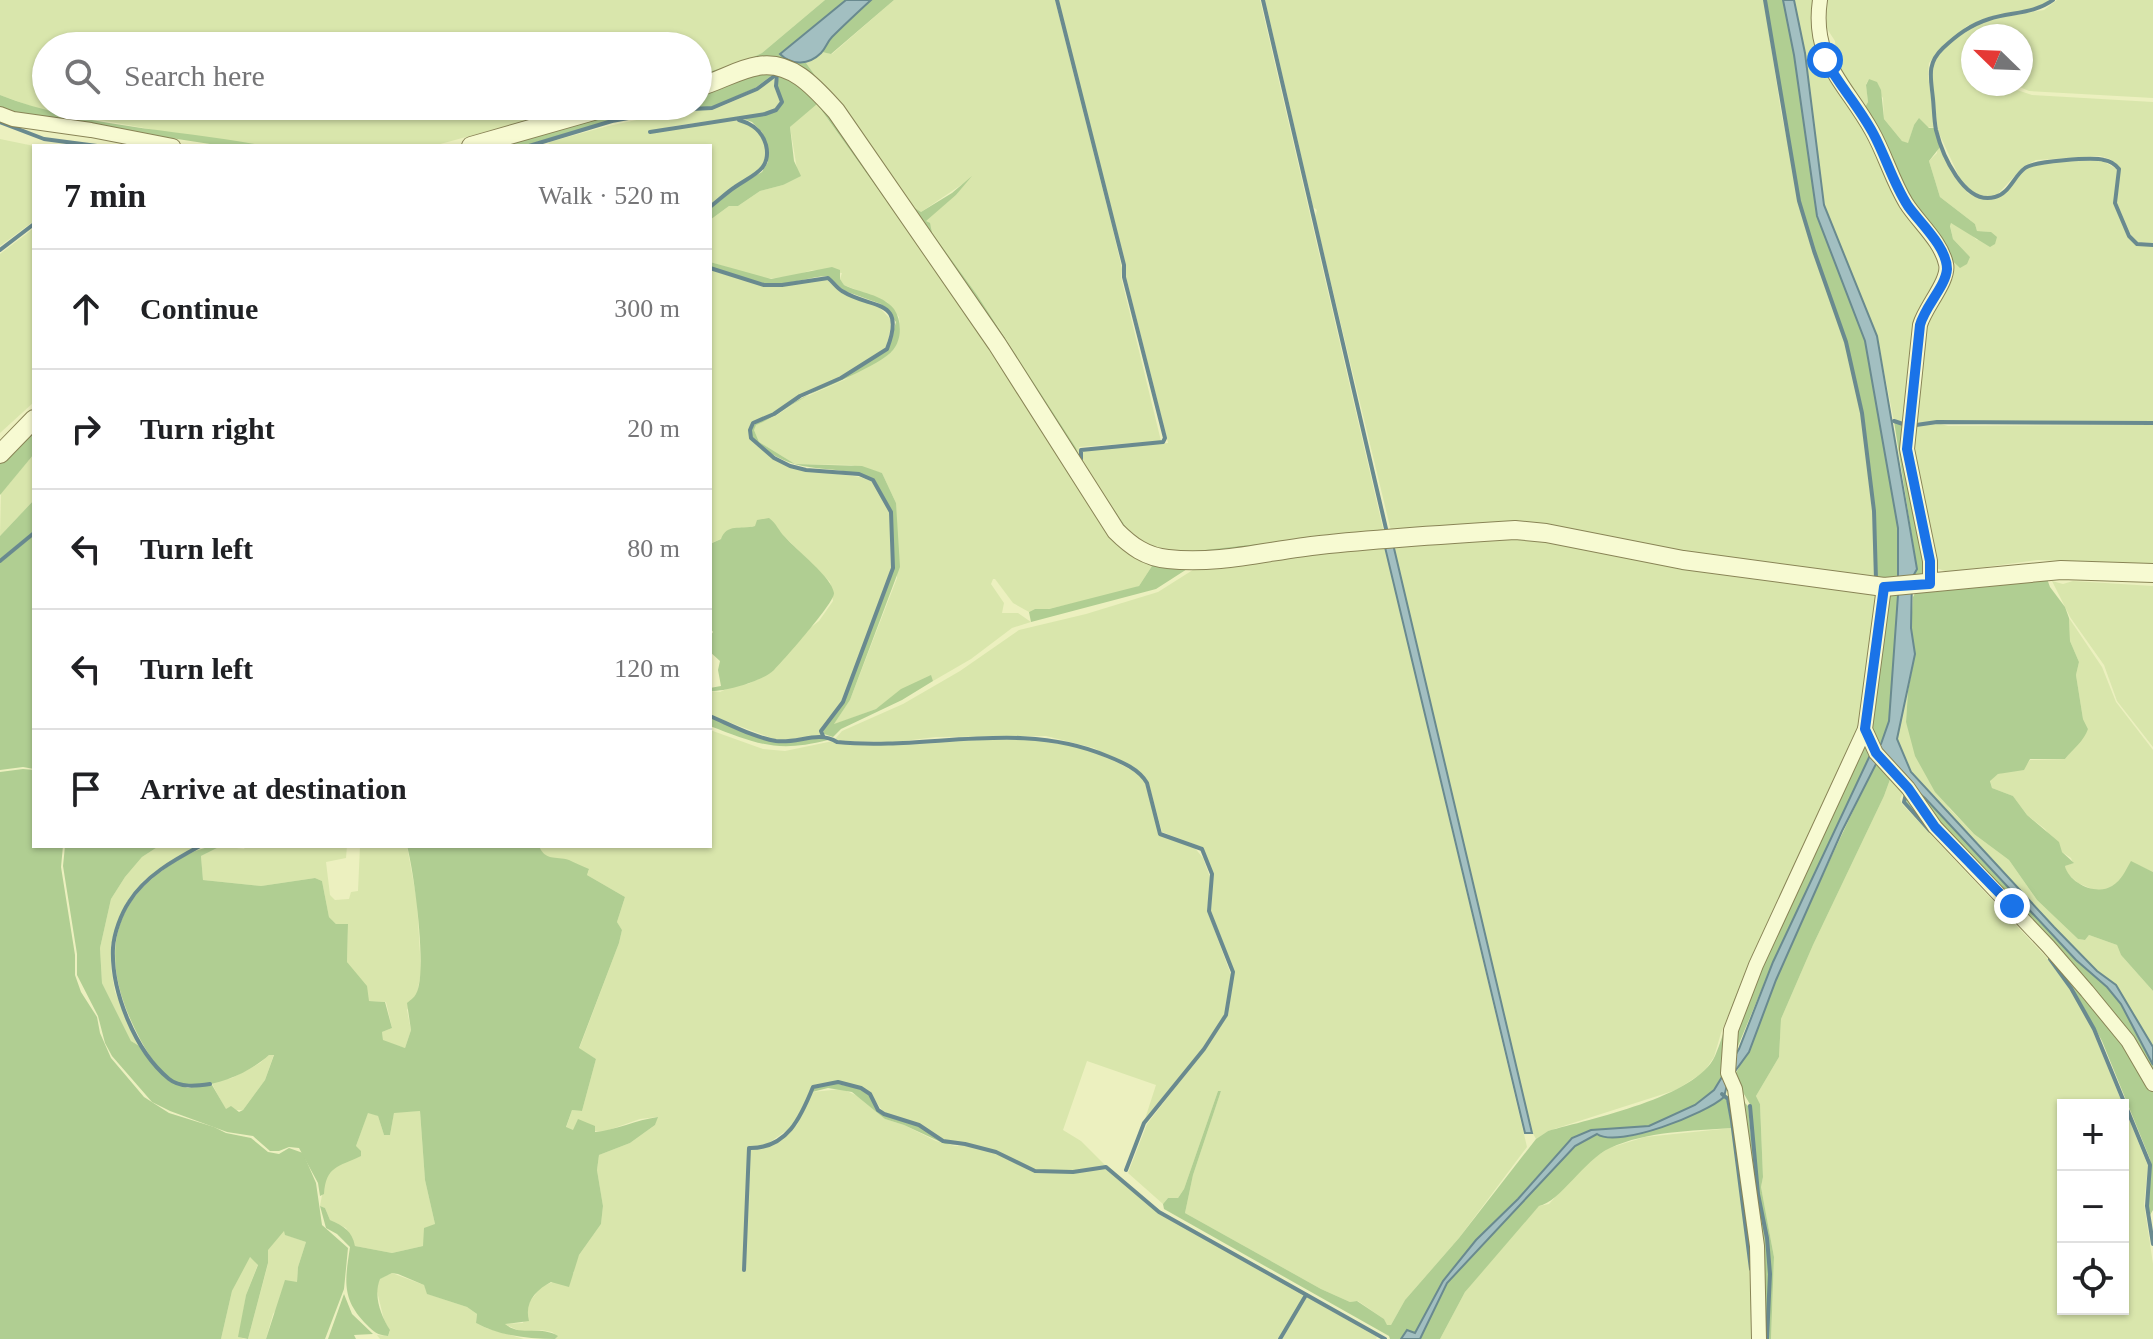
<!DOCTYPE html>
<meta charset="utf-8">
<style>
:root{--surface:#fff;--page:#f2f2f2;--text:#202124;--muted:#757577;--line:#e0e0e0}
body{margin:0;font-family:"Times New Roman",serif;background:var(--page);color:var(--text)}
.controls{position:absolute;right:24px;bottom:24px;display:grid;overflow:hidden;border-radius:0px;box-shadow:0 2px 6px #0004}
.controls button{width:72px;height:72px;display:grid;place-items:center;padding:0;border:0;border-bottom:2px solid var(--line);background:var(--surface);color:var(--text);font:40px sans-serif}
.compass{position:absolute;left:1961px;top:24px;width:72px;height:72px;border-radius:50%;background:var(--surface);box-shadow:0 2px 6px #0004;rotate:293deg}
.stop{position:absolute;width:24px;height:24px;margin:-18px;border:6px solid #1a73e8;border-radius:50%;background:#fff}
.stop.end{background:#1a73e8;border-color:#fff;box-shadow:0 2px 8px #0008}
.list{margin:0;padding:0;list-style:none}
h2{display:flex;justify-content:space-between;align-items:center;height:104px;margin:0;padding:0 32px;font-size:34px}
h2 small{font-size:26px;font-weight:400;color:var(--muted)}
.list li{display:grid;grid-template-columns:52px 1fr auto;gap:24px;align-items:center;box-sizing:border-box;height:120px;padding:0 32px;border-top:2px solid var(--line)}
.list b{display:block;font-size:30px;white-space:nowrap}
.list em{font-size:26px;font-style:normal;color:var(--muted)}
.icon{flex:none;width:44px;height:44px;fill:none;stroke:currentColor;stroke-width:2;stroke-linecap:round;stroke-linejoin:round}
.map{position:relative;flex:none;width:2153px;height:1339px;overflow:hidden}
.search{position:absolute;background:var(--surface);box-shadow:0 2px 6px #0004;left:32px;top:32px;width:680px;height:88px;display:flex;align-items:center;gap:20px;box-sizing:border-box;padding:0 28px;border-radius:44px;color:var(--muted);font-size:30px}
.panel{position:absolute;background:var(--surface);box-shadow:0 2px 6px #0004;left:32px;top:144px;width:680px;height:704px;border-radius:0px}
.map>svg:first-child{display:block}
</style>
<div class="map">
<svg width="2153" height="1339" viewBox="0 0 2153 1339">
<rect width="100%" height="100%" fill="#ecf0bf"/>
<g fill="#d9e6ac" fill-rule="evenodd">
<path d="M0,0h825l-63,53 -17,8 -47,14v-29h-652v60h533l-146,40h-168l-77,-10 -149,-27 -39,-14z"/>
<path d="M894,0h161l57,226 10,43 -1,8 40,164 -82,6 1,10 -81,-129 -68,-95v-6l-6,-6 31,-26 11,-14 -46,31 -4,-1 -9,-7 -102,-141 16,-11 10,2z"/>
<path d="M1058,0h202l124,533 -206,20 -17,-2 -29,-15 -50,-75 -1,-10 87,-8 -42,-166 -1,-15z"/>
<path d="M1265,0h499l17,112 18,83 -1,6 14,50 34,91 15,70 11,98 4,73 -329,-53 -155,5 -77,-318 2,-7 -4,-3z"/>
<path d="M1794,0h22l-2,16 42,95 80,143 4,21 -36,146h-10l-17,-85 -53,-131 -19,-152z"/>
<path d="M1828,0h223l-9,7 -53,10 -22,9 -28,25 -10,12 -1,12 7,53 -21,-3 -6,19 -6,-3 -18,-22 -1,-21 -14,-19 -3,5 2,18 -4,7 -27,-44 -2,-24 -9,-14z"/>
<path d="M2057,0h96v98l-124,-7 -16,-7h8v-48h-48v48h26l33,11 121,7v141l-16,-1 -6,-7 -14,-32 3,-34 -10,-10 -10,-3 -64,4 -13,7 -27,29h-10l-10,-2 -14,-11 -24,-52 -7,-59 3,-10 7,-11 27,-23 24,-9 52,-9z"/>
<path d="M775,77l-1,9 6,16 -5,7 -10,4 -91,13 -27,6 89,-12 9,2 14,9 6,13v20l-6,7 -24,14 -25,21v-60h-162l1,-4 59,-16 66,-14 46,-5 30,-13z"/>
<path d="M816,103l134,187 178,263 24,13 -13,20 -11,5 -80,18h-13l-6,3 -16,-9 -18,-24h-2l-2,5 13,19 -2,10h16l13,9 -19,6 -41,31 -38,22 -3,-5 -54,33 -43,16 17,-25 47,-122 -1,-75 -14,-30 -31,-8 -56,-1 -36,-22 -5,-12 1,-5 22,-10 24,-16 43,-19 48,-29 8,-21 -1,-13 -12,-15 -43,-17 -4,-6 2,-6 -30,-3 -19,6 -27,3 -56,-17v-42l19,-14h9l22,-15 23,-6 14,-16 -7,-42z"/>
<path d="M0,139l34,7v75l-34,25z"/>
<path d="M1938,139l19,41 12,14 11,4h17l7,-4 23,-26 10,-5 64,-3 16,9 -3,34 14,34 8,7 17,3v175l-216,-1 -21,2 7,-98 22,-71 25,3 -17,-18 -3,-14 1,-2 11,4 15,13 14,-8 -14,-1 -2,-7 -35,-27 -11,-36 8,-8z"/>
<path d="M34,228v174l-34,31v-179z"/>
<path d="M710,270l54,16h18l44,-7 14,13 37,13 15,16 -6,28 -46,28 -41,19 -26,18 -20,8 -3,8 1,9 5,6 35,23 69,9 11,4 6,6 13,26 1,55 -6,22 -43,113 -19,24 -2,8 -42,6 -69,-26v-24l10,1 15,-7 13,-1 23,-12 34,-40 14,-11 14,-20 -3,-19 -51,-51 -24,-5 -14,3 -31,15z"/>
<path d="M1937,423l11,3 205,-1v139l-115,-4 -90,12 -15,-5 -22,-121 1,-20z"/>
<path d="M34,454v46l-34,36 1,-43z"/>
<path d="M1480,537l73,4 323,51 -15,139 -116,244 -24,58 -7,24 -10,15 -28,18 -128,41 -12,8 -5,-9 -138,-586z"/>
<path d="M1384,543l143,604 -68,91 -54,62 -14,25h-5l-2,-6 -26,-18 -8,1 -29,-13 -136,-76 8,-38 28,-84h-3l-34,98 -6,9h-10l-5,6 -35,-31 19,-49 58,-75 23,-34 6,-43 -23,-61 2,-38 -11,-26 -40,-15 -13,-48 -6,-9 -49,-27 -48,-12 -110,1 -41,5 -55,-1 -5,-2 7,-8 61,-27 57,-33 59,-41 67,-16 72,-22 49,-31z"/>
<path d="M2052,581l11,3 10,-3 80,5v161l-36,-46 -13,-36 -34,-48z"/>
<path d="M2069,618l33,49 14,35 37,48v122l-13,-6 -32,23 -14,1 -16,-7 -11,-10 -2,-7 8,-3 -2,-5 -9,-6 -17,-23 -18,-14 -14,-19 -21,-8 -2,-8 8,-6 27,-7 5,-7 35,-1 23,-30 -5,-10 -7,-44 3,-13 -9,-21z"/>
<path d="M1908,691l-2,31 43,86 25,26 35,26 28,40 41,39 7,1 4,-5 28,10 4,10 32,36v56l-37,-62 -19,-14 -43,-44 -138,-147 -19,-41z"/>
<path d="M710,730l53,19 22,2 48,-10 5,3 58,1 43,-4 96,-2 48,9 33,14 25,13 4,7 14,53 35,12 9,11 8,22 -4,30 24,65 -6,39 -23,35 -57,70 11,-34 -69,-24 -24,69 18,11 25,25 -33,5 -38,-1 -38,-19 -32,-8 -21,-3 -26,-17 -34,-10 -14,-20 -10,-6 -22,-6 -26,5 -11,29 -7,10 -28,20 -17,2 -5,126 6,-125 18,-1 29,-22 15,-33 30,-3 18,8 25,22 19,6 32,16 19,5 10,-1 31,8 39,19 39,1 32,-5 52,45 146,83 -25,43h-724l2,-3 -5,-4 -11,-2 -19,2 -18,-8 19,-1 5,-19 13,-17 33,-14v-10l5,-8 22,-31 2,-18 -6,-36 2,-15 31,-12 25,-18 2,-8 -17,2 -34,12h-34l-6,-3 6,-18 10,1 14,-52 -17,-10 40,-106 3,-13 -5,-8 8,-25 -38,-22 2,-5 -29,-11 -11,-1 -7,-4 -3,-8h100l3,2 68,-2z"/>
<path d="M1892,774l13,14 -5,11 2,5 145,154 25,34 18,32 58,142 -4,38 9,60v75h-382l3,-82 -13,-70 2,-10 -3,-73 -4,-8 23,-39 2,-38 32,-74 71,-149zM2063,1105h60v204h-60z"/>
<path d="M159,846h38l-19,10 -36,26 -16,22 -15,41v24l4,23 26,55 -10,-6 -29,-58 -2,-35 11,-49 14,-22 17,-20z"/>
<path d="M221,846l23,3 2,-3h101l-1,12 -20,4 4,33 5,5 14,-1 2,-7 7,-1 2,-45h47l10,55 4,71 -4,22 -10,16 4,20 -6,18 -22,-7 -1,-9 10,-4 -6,-26 -17,-1 -22,-39 1,-37 -12,-1 -7,-7 -7,-36 -7,-3 -54,8 -58,-6 -2,-24z"/>
<path d="M274,1054l-9,26 -22,30h-17l-15,-28 21,-4 28,-15 9,-8z"/>
<path d="M420,1111l5,69 10,44 -12,22 -31,7 -37,-7 -9,-18 -16,-8 -5,-12 -5,-2 5,-27 5,-8 26,-25 12,-34 10,4 6,19h6l4,-23z"/>
<path d="M1732,1128l20,156 -1,55h-311l25,-47 17,-23 57,-63 10,-2 36,-40 24,-16 36,-11z"/>
<path d="M284,1230l2,5 20,7 -8,25 -1,15 -24,32 -7,25h-18l20,-75 -1,-14z"/>
<path d="M249,1256l9,8 -12,31 -7,42 6,2h-24l11,-48z"/>
<path d="M392,1273l32,12 4,9 39,13 10,7 -1,9 10,5 38,11h-144l-3,-4 11,1 2,-5 -6,-11 -8,-33 3,-8z"/>
<path d="M1307,1297l70,40 -1,2h-94z"/>
</g>
<g fill="#b0ce92">
<path d="M825,0h21l-65,54 16,9h9l102,141 13,8 31,-19 20,-17 -16,19 -30,26 4,2 2,10 45,62 99,153 4,11 52,77 9,8 37,9 135,-15 -123,17 -51,-8 -338,-477 -103,11v-6l47,-14 17,-8z"/>
<path d="M871,0h23l-63,54 -9,-2 6,-11z"/>
<path d="M1766,0h17l11,55 23,161 48,125 33,187 -1,49 -20,6 -2,-73 -12,-99 -16,-70 -33,-90 -14,-51z"/>
<path d="M758,71l17,2 -20,15 -43,19 -40,2 -60,11 -89,26h-37l145,-40h67v-15z"/>
<path d="M780,72l35,25 64,85 237,353 82,27 -42,27 -125,33 -2,-10 6,-3h14l90,-23 13,-20 -24,-13 -178,-263 -133,-186 -27,23 4,34 7,15 -18,9 -23,6 -22,15h-9l-19,14v-11l28,-23 24,-14 6,-10v-13l-6,-17 -10,-10 -11,-4c17,-5 30,0 42,-16l-6,-17z"/>
<path d="M1869,79l8,3 4,8 3,29 18,22 6,2 6,-18 5,-7 10,10h6l5,19 -11,14 11,36 35,27 2,7 14,1 6,5 -2,7 -5,3 -39,-24 -1,3 3,13 17,18 -3,7 -7,4c-46,-43 -69,-104 -96,-159l4,-7 -2,-17z"/>
<path d="M0,95c85,33 177,34 265,51h-42l-208,-32 -15,-7z"/>
<path d="M710,262l61,17 61,-12 8,3v9l4,6c16,8 38,9 50,24 8,12 8,30 -1,41 -12,15 -70,38 -89,47 -17,9 -30,21 -48,28l-2,5 5,12 36,22 67,2 20,7 14,30 4,64 -50,133 -16,24 42,-15 25,-20 30,-14 2,6 -31,19 -61,29 -8,8 -9,-3 -1,-4 21,-28 50,-133 -2,-58 -18,-32c-47,-18 -76,0 -118,-37l-4,-5c0,-4 -1,-8 2,-12 4,-5 16,-8 23,-11 36,-23 74,-42 111,-64l8,-28 -15,-18 -36,-13 -18,-15c-17,1 -33,7 -50,8 -22,1 -45,-11 -67,-17z"/>
<path d="M1894,421l10,5 23,133 -3,15 -12,4 5,-9z"/>
<path d="M34,422v32l-34,41v-38z"/>
<path d="M34,500v31l-34,28v-23z"/>
<path d="M769,518c8,6 9,12 16,19 11,13 47,40 49,56 1,9 -50,67 -60,77 -11,11 -49,22 -64,21v-3l11,-2 -3,-16 2,-9 -10,-9v-16l3,-4 -3,-4v-84l11,-5c6,-16 19,-9 34,-13l2,-6z"/>
<path d="M34,535v234l-11,-2 -23,3v-207z"/>
<path d="M2046,576l4,11 15,20 4,11 1,23 9,21 -3,13 7,44 5,10c-4,12 -15,20 -23,30h-35l-6,11 -26,4 -8,7 2,7 21,8 14,19 32,27 3,10 12,11 -9,3c4,17 31,30 47,20 10,-6 13,-15 19,-25l22,11v119l-32,-36 -4,-10 -28,-10 -4,5 -7,-1 -41,-39 -28,-40 -35,-26 -39,-42 -20,-36 -9,-34 2,-31 7,-37 -4,-26 2,-31 3,-6z"/>
<path d="M1887,593l11,2 -9,126 -8,23 -5,-7 -6,-16z"/>
<path d="M710,717c44,21 63,30 113,20l5,3c-51,13 -71,4 -118,-14z"/>
<path d="M1867,740l5,11 -99,211 -40,96 1,-28z"/>
<path d="M1878,760l14,14 -8,22 -71,149 -32,74 -2,38 -23,39 4,8 3,73 -2,10 13,70 -3,82h-3l3,-65 -3,-36 -10,-45 -7,-87 -10,-17 2,12 5,5 9,88 9,44 3,36 -3,65 -31,-264c18,-33 29,-68 44,-102 32,-72 64,-143 99,-213z"/>
<path d="M23,769l11,1v76h29l-2,21 14,88v20l6,17 16,25 3,16 11,25 33,39 25,16 45,14 12,6 25,5 17,14 11,2 10,-6 14,5 13,30 6,42 26,23 -4,41 -19,50h-59l19,-59 12,2 1,-15 8,-25 -21,-7 -1,-4 -16,19v13l-20,76 -10,-2 8,-42 12,-30 -8,-8 -18,34 -11,48h-221v-567z"/>
<path d="M1915,789l61,62 100,109 31,27 14,16 32,62v13l-215,-252z"/>
<path d="M1909,793l217,248 27,50v119l-3,5c-4,-18 3,-37 0,-56l-48,-118 -36,-66 -23,-28 -123,-129 -15,-18z"/>
<path d="M65,846h94l-17,11 -17,20 -14,22 -11,49 2,35 29,58 10,6 28,34 19,7 24,-3 14,24 5,-3 8,6 4,-2 22,-30 9,-25h-5c-22,20 -65,39 -95,26 -13,-6 -27,-29 -34,-42 -34,-64 -40,-126 26,-171 18,-12 33,-22 55,-22l-20,10 2,24 58,6 54,-8 7,3 7,36 7,7h12l-1,38 20,24 2,15 16,1 7,26 -10,4 1,8 22,8 6,-18 -4,-27c3,-3 7,-5 9,-9 12,-20 -2,-123 -9,-148h132c6,15 16,10 30,14 6,3 13,6 20,9l-2,6 38,22 -8,25 5,8 -3,13 -40,105 17,11 -14,52 -10,-1 -6,17 7,3 5,-11 17,7v6c21,-2 41,-12 63,-15l-3,8 -25,18 -31,12 -2,15 6,36 -2,18 -22,31 -10,32 -18,-5c-15,8 -27,20 -22,39l-24,3c16,13 35,1 53,12l-3,3c-27,0 -55,-3 -79,-16l1,-9 -10,-7 -40,-13 -3,-9 -26,-11 -6,-1 -12,6c-7,17 1,37 10,51l-2,6c-11,-1 -14,-4 -21,-11 -26,-26 -22,-44 -17,-78l-13,-13 -11,-6 -6,-22 5,2 5,12c14,6 22,11 25,26l37,7 31,-7 1,-18 11,-4 -10,-44 -5,-69 -26,2 -4,22h-6l-6,-19 -10,-3 -12,33 5,5v5c-23,11 -35,10 -37,38l-4,2 -2,-13 -19,-35 -10,-1 -10,4h-9l-17,-15 -26,-4 -57,-21 -18,-9 -40,-46 -7,-13 -7,-27 -21,-41v-21l-14,-88z"/>
<path d="M1753,965l-27,107 -12,18 -19,15 -46,21 -58,4 -35,26 -113,125 -28,53 -7,-4 -7,9h-11l-1,-3 -225,-127 -1,-5 5,-6h10l6,-9 34,-98h3l-28,84 -8,38 136,76 29,13 7,-1 27,18 3,6h4l14,-25 54,-62 77,-99 12,-8c42,-12 149,-34 167,-75 13,-30 17,-65 38,-91z"/>
<path d="M826,1084h12l23,5 8,6 13,19 37,12 25,16 21,3 -20,-1 -41,-19 -19,-6 -33,-27 -24,-4 -16,4 2,-5z"/>
<path d="M1724,1097l3,4 5,27c-41,3 -85,3 -122,20 -26,12 -50,54 -71,58l-74,86 -25,47h-20l27,-56 128,-137 22,-12c7,2 13,4 19,4 23,0 93,-26 108,-41z"/>
<path d="M344,1294l8,20 21,20 -19,1 2,4h-28z"/>
</g>
<g fill="#a2bfc1" stroke="#698a8f" stroke-width="2">
<path d="M846,0h25c-13,12 -26,24 -39,37 -5,5 -6,11 -11,16 -12,12 -29,13 -41,1z"/>
<path d="M1783,0h11l11,53 19,152 53,131 40,233 -5,9 -1,50 4,26 -18,85 14,33 143,155 43,44 19,14 37,62v18l-32,-61 -14,-17 -31,-27 -151,-162 -47,-38 -36,71 -66,149 -27,72 -21,29 -4,16c-17,16 -106,52 -127,37l-22,12 -128,137 -27,56h-19l6,-9 8,3 28,-52 33,-41 42,-41 54,-61 19,-8 58,-4 46,-21 19,-15 25,-41 34,-87 99,-211 9,-7 8,-23 9,-126v-67l-33,-187 -48,-125 -23,-161z"/>
<path d="M1384,543l9,1 139,589h-7z"/>
</g>
<g fill="none" stroke-linecap="round" stroke-linejoin="round">
<g stroke="#698a8f" stroke-width="4">
<path d="M1057,0l67,265v12l41,161 -2,4 -82,8v9"/>
<path d="M1263,0l124,533"/>
<path d="M1765,0l34,201 15,50 32,91 16,71 12,98 2,69"/>
<path d="M2053,0c-19,14 -42,12 -64,19 -19,6 -32,16 -46,29 -17,16 -12,30 -10,51 1,10 1,21 3,31 6,24 28,76 59,67 14,-3 19,-21 30,-29 9,-7 68,-11 79,-8 6,1 11,4 15,9l-4,34 14,33 8,8 16,1"/>
<path d="M0,122l44,17 53,7"/>
<path d="M650,132l115,-18 11,-4 6,-8 -6,-16 1,-12"/>
<path d="M529,146l83,-25 60,-11 40,-2 45,-19 20,-15"/>
<path d="M710,207c8,-6 16,-14 25,-20 17,-12 37,-17 31,-42 -4,-14 -13,-21 -27,-25"/>
<path d="M0,250l34,-26"/>
<path d="M710,268l54,17h18l46,-7c5,4 9,10 14,13 30,19 65,6 45,58l-46,29 -41,18 -26,18 -21,9 -3,7 1,8 23,20 16,8 16,4 53,4 14,6 18,32 2,56 -50,134 -22,29 2,5"/>
<path d="M1894,421l9,3"/>
<path d="M1916,425l21,-3 216,1"/>
<path d="M0,561l34,-28"/>
<path d="M710,716c21,9 43,21 66,25 22,3 42,-11 61,1 91,9 183,-23 270,14 15,6 32,13 40,27l13,51 42,15 10,25 -3,37 24,61 -7,43 -22,34 -60,74 -18,47"/>
<path d="M1907,790l-3,12 26,29"/>
<path d="M200,846c-26,14 -55,30 -71,56 -8,12 -15,31 -16,46 -2,43 22,103 56,131 11,9 28,7 41,5"/>
<path d="M2050,959l21,29 23,41 56,136 -3,41 6,38"/>
<path d="M1722,1094l6,5 4,22 19,148"/>
<path d="M1750,1106l8,88 9,44 3,36 -3,65"/>
<path d="M744,1270l5,-122c38,1 52,-31 64,-61l25,-5 23,6 9,6 8,16 6,4 35,11 24,16 22,3 31,8 39,19 38,1 33,-5 53,45 226,127"/>
<path d="M1280,1339l26,-44"/>
</g>
<g stroke="#898456" stroke-width="16">
<g id="minor">
<path d="M1820,0c-9,60 26,84 52,131 13,23 20,49 34,72 12,19 35,38 40,61 4,16 -21,43 -26,61l-13,124 23,112v23"/>
<path d="M0,114l13,5 78,11 82,16"/>
<path d="M1884,587l-19,142 11,24 32,35 27,39 113,119 39,45 41,50 25,43"/>
<path d="M1759,1339l-2,-93 -22,-157 -7,-16 3,-43 25,-65 109,-236"/>
</g>
</g>
<g stroke="#898456" stroke-width="20">
<g id="tertiary">
<path d="M698,87c20,-5 40,-18 60,-21 34,-6 58,23 78,45l161,233 119,187c15,15 30,26 52,28 50,6 103,-9 152,-14 65,-7 130,-11 195,-15l31,3 137,27 201,27 177,-17 92,3"/>
<path d="M471,146l140,-40"/>
<path d="M0,454l34,-35"/>
</g>
</g>
<use href="#minor" stroke="#f7fad2" stroke-width="14"/>
<use href="#tertiary" stroke="#f7fad2" stroke-width="18"/>
</g>
<g fill="none" stroke-linecap="round" stroke-linejoin="round">
<path stroke="#1a73e8" stroke-width="10" d="M1825,60c15,26 34,47 48,73 13,24 20,50 35,73 12,17 39,41 39,63 -1,17 -22,37 -27,56l-13,124 23,112v23l-46,3 -19,142 11,24 32,35 27,39 77,79"/>
</g>
</svg>
<div class="controls">
<button>+</button>
<button>−</button>
<button><svg class="icon" aria-label="locate" viewBox="0 0 24 24"><circle cx="12" cy="12" r="6"/><path d="M12 2v4M12 18v4M2 12h4M18 12h4"/></svg></button>
</div>
<svg class="compass" viewBox="-18 -18 36 36"><path d="M0-13l5 13h-10z" fill="#e53935"/><path d="M0 13l5-13h-10z" fill="#757577"/></svg>
<div class="stop" style="left:1825px;top:60px"></div>
<div class="stop end" style="left:2012px;top:906px"></div>
<div class="search"><svg class="icon" aria-label="search" viewBox="0 0 24 24"><circle cx="10" cy="10" r="6"/><path d="M15 15l6 6"/></svg>Search here</div>
<section class="panel">
<h2>7 min<small>Walk · 520 m</small></h2>
<ul class="list">
<li><svg class="icon" aria-label="ahead" viewBox="0 0 24 24"><path d="M12 20V5M6 11l6-6 6 6"/></svg><div><b>Continue</b></div><em>300 m</em></li>
<li><svg class="icon" aria-label="right" viewBox="0 0 24 24"><path d="M7 20v-9h11M14 6l5 5-5 5"/></svg><div><b>Turn right</b></div><em>20 m</em></li>
<li><svg class="icon" aria-label="left" viewBox="0 0 24 24"><path d="M17 20v-9H6M10 6l-5 5 5 5"/></svg><div><b>Turn left</b></div><em>80 m</em></li>
<li><svg class="icon" aria-label="left" viewBox="0 0 24 24"><path d="M17 20v-9H6M10 6l-5 5 5 5"/></svg><div><b>Turn left</b></div><em>120 m</em></li>
<li><svg class="icon" aria-label="arrive" viewBox="0 0 24 24"><path d="M6 21V4h12l-3 4 3 4H6"/></svg><div><b>Arrive at destination</b></div></li>
</ul>
</section>
</div>
